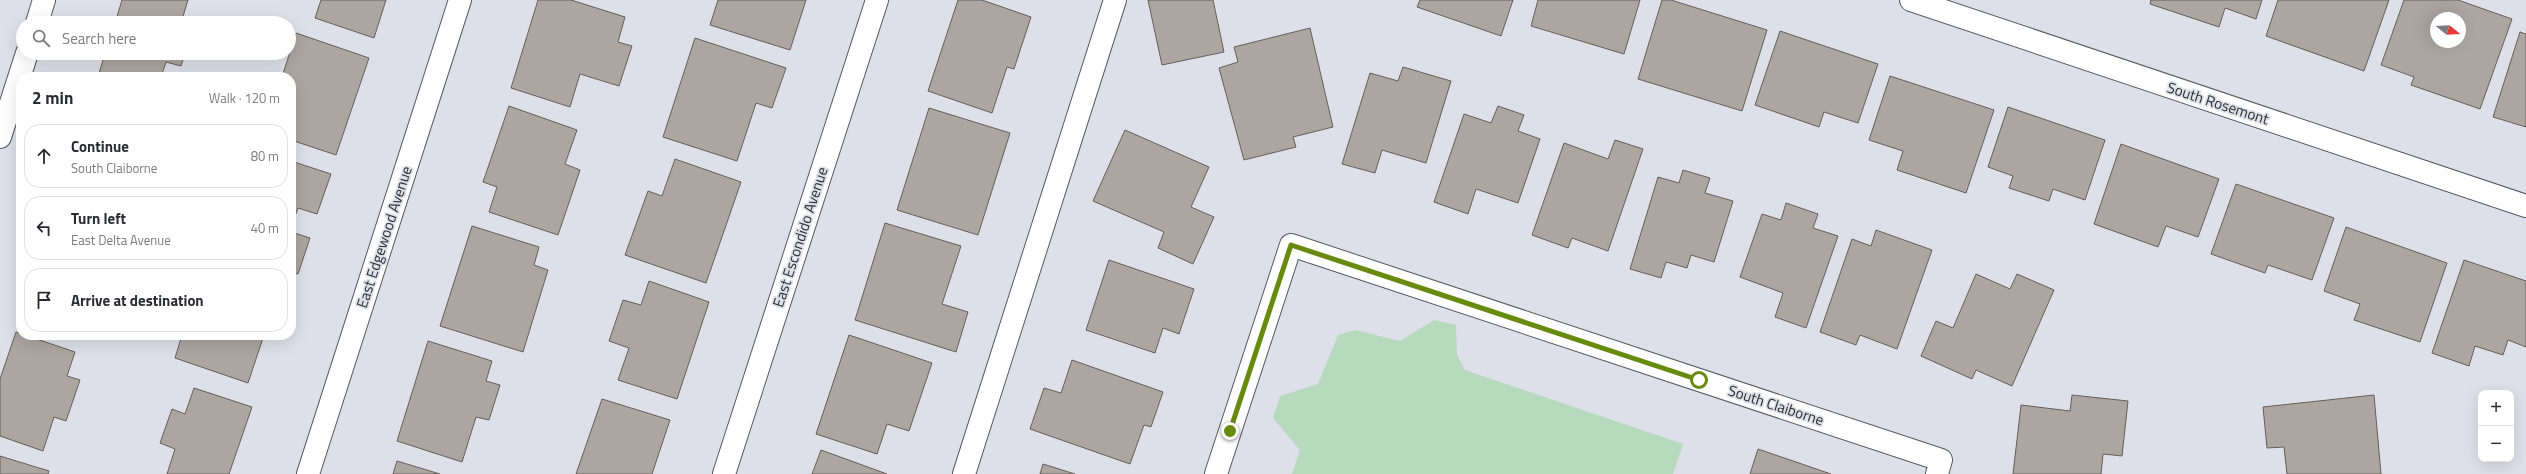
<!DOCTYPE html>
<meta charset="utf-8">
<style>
:root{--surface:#fff;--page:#f2f2f3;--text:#2b2b33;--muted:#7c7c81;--line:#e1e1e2}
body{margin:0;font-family:"Titillium Web",sans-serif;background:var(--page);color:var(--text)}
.controls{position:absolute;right:12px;bottom:12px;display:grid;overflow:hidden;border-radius:8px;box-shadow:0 4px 16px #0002}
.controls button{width:36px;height:36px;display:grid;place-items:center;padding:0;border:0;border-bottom:1px solid var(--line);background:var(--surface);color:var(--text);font:20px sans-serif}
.compass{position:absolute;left:2430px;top:12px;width:36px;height:36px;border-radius:50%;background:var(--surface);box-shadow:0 4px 16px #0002;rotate:108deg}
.stop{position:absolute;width:12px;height:12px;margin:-9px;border:3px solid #678a0f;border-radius:50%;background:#fff}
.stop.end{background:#678a0f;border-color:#fff;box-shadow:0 1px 4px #0008}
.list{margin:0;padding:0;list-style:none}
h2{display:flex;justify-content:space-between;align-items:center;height:52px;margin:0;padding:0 16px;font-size:17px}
h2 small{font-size:13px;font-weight:400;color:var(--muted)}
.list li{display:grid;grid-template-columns:26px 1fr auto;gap:12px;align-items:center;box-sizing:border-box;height:64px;margin:0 8px 8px;padding:0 8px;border:1px solid var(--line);border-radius:16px}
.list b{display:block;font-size:15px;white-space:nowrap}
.list p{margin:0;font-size:13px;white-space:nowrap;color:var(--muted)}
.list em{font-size:13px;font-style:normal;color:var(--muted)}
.icon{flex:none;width:22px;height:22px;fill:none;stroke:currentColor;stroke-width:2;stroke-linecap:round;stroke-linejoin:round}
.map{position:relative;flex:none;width:2526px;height:474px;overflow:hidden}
.search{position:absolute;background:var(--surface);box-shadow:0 4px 16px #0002;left:16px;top:16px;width:280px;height:44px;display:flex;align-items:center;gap:10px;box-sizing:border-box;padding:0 14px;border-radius:22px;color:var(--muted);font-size:15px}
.panel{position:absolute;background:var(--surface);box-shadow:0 4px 16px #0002;left:16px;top:72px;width:280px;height:268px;border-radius:16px}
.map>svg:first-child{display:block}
</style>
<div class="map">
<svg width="2526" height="474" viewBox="0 0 2526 474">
<rect width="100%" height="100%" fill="#dee0e9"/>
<path fill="#b7d9be" d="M1434,320l22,5 1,30 8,15 218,74 -10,30h-381l8,-24 -27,-32 7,-22 38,-12 20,-49 17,-5 45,11z"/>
<g fill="#ada59f" stroke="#655f59" fill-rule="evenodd">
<path d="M122,0h66l-7,23h-66z"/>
<path d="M321,0h65l-12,38 -59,-20z"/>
<path d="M538,0h33l54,17 -7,25 14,4 -13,40 -39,-12 -10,33 -59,-19z"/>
<path d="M718,0h88l-16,50 -80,-25z"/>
<path d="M958,0h24l49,17 -17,52 -7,-2 -15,46 -64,-22z"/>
<path d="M1148,0h65l11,52 -62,13z"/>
<path d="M1420,0h93l-12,36 -84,-29z"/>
<path d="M1538,0h102l-16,54 -93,-28z"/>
<path d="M1662,0h9l96,30 -25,81 -104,-32z"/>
<path d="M2151,0h111l-6,19 -31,-11 -6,19 -69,-23z"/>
<path d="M2278,0h111l-25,71 -98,-35z"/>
<path d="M2404,0h54l54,19 -32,90 -69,-24 3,-8 -33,-12zM2436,18h24v24h-24z"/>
<path d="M1310,28l23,99 -40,10 3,10 -52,13 -25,-92 19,-6 -4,-15z"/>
<path d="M1780,31l98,33 -20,59 -34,-11 -5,15 -64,-22z"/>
<path d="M2520,32l6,2v93l-33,-10z"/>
<path d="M296,33l73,25 -33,97 -45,-15v-63h-9z"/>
<path d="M695,38l91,30 -14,40 -16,-5 -19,58 -74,-24z"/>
<path d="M105,53h80l-4,13 -15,-4 -5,15h-63z"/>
<path d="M1403,67l48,14 -25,82 -44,-13 -7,23 -33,-9 28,-91 28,8z"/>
<path d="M1890,76l104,34 -28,83 -69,-23 6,-19 -34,-11z"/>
<path d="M509,106l68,24 -12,34 15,6 -22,65 -69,-23 8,-25 -14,-5z"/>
<path d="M1498,106l26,9 -6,16 22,8 -22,64 -42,-14 -8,25 -34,-12 30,-88 27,9z"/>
<path d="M2008,107l97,33 -20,60 -32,-11 -4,12 -40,-13 4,-12 -25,-9z"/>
<path d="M929,108l81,25 -32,102 -81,-25z"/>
<path d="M1125,130l84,37 -18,40 23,10 -21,47 -35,-16 6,-16 -71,-31z"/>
<path d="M1615,140l28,9 -35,102 -36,-13 -4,10 -36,-13 32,-92 44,16z"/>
<path d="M2121,144l98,35 -21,58 -32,-11 -8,21 -64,-23z"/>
<path d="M675,159l66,23 -35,101 -81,-28 23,-64 14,5z"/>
<path d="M291,161l40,13 -14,40 -19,-6 -7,19z"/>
<path d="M1683,170l27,8 -5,15 28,8 -19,61 -23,-7 -4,13 -21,-6 -5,16 -31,-9 28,-92 21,6z"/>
<path d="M2236,184l98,34 -22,62 -44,-15 -3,8 -54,-19z"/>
<path d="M1786,203l32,11 -5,14 25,8 -32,92 -31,-11 8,-24 -43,-16 22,-63 19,6z"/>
<path d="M885,223l76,23 -19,58 26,8 -12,40 -101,-32z"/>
<path d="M472,226l67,21 -5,18 14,5 -25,82 -83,-26z"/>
<path d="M2346,227l101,36 -27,79 -66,-22 6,-16 -36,-13z"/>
<path d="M1876,230l56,20 -35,99 -37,-14 -4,10 -36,-13 32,-93 19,7z"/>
<path d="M291,232l19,6 -12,36 -7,-2z"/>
<path d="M1109,260l85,29 -15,45 -16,-6 -8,25 -69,-23z"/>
<path d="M2464,260l62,21v66l-18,-7 -5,15 -28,-9 -6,20 -37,-13z"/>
<path d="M1976,274l34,15 7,-15 37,16 -42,96 -36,-16 -4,9 -51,-23 15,-35 17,7z"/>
<path d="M649,281l60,21 -32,97 -59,-19 11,-32 -20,-7 14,-41 18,5z"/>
<path d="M16,332l59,20 -8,24 13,4 -14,41 -12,-4 -11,34 -43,-15v-57z"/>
<path d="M182,335h82l-16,48 -73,-25z"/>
<path d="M849,335l83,28 -23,68 -22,-7 -10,30 -61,-20z"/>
<path d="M428,341l64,20 -6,20 14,4 -11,35 -13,-3 -14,45 -65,-21z"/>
<path d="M1072,360l91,32 -12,35 -7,-2 -14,39 -100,-35 14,-41 17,5z"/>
<path d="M194,388l58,19 -23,67h-62l8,-25 -15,-6 12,-34 13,5z"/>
<path d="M2072,395l56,6 -6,55 -19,-2 -2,20h-88l8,-69 49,6z"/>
<path d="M2374,395l7,79h-94l-3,-27 -17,1 -4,-41z"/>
<path d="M602,399l68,21 -18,54h-76z"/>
<path d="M1758,449l73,25h-81z"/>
<path d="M821,450l66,24h-75z"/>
<path d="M0,456l49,15 -1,3h-48z"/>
<path d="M397,461l43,13h-47z"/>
<path d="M1043,464l32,10h-35z"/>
</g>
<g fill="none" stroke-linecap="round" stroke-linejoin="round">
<g stroke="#575860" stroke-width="24">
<g id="minor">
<path d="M1911,0l615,206"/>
<path d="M37,23l7,-23"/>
<path d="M0,137l27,-84"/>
<path d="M308,474l152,-474"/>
<path d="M724,474l153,-474"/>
<path d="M964,474l151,-474"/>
<path d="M1216,474l75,-229 650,215 -4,14"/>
</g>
</g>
<use href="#minor" stroke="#fff" stroke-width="22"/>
</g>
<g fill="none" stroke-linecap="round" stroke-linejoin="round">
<path stroke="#678a0f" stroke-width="5" d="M1230,431l61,-186 408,135"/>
</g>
<g text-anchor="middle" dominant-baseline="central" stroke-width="3.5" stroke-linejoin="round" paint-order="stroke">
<g font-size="15" fill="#2f2f33" stroke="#dee0e9">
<text transform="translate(2218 103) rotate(18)">South Rosemont</text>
<text transform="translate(384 237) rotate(-72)">East Edgewood Avenue</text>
<text transform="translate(800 237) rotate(-72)">East Escondido Avenue</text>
<text transform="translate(1776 405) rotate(18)">South Claiborne</text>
</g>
</g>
</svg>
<div class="controls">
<button>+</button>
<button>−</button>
</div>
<svg class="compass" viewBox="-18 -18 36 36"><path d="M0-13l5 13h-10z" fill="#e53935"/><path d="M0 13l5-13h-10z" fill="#7c7c81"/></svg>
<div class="stop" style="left:1699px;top:380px"></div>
<div class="stop end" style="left:1230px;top:431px"></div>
<div class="search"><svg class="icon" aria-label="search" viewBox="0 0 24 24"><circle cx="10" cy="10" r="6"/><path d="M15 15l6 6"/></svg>Search here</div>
<section class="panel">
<h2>2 min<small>Walk · 120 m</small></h2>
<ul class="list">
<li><svg class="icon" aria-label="ahead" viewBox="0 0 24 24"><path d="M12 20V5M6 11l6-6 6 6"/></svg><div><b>Continue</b><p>South Claiborne</p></div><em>80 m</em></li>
<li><svg class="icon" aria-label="left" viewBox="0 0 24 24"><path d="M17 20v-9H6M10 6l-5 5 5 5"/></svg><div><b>Turn left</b><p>East Delta Avenue</p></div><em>40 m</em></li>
<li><svg class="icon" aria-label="arrive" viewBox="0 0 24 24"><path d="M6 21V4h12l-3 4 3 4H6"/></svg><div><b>Arrive at destination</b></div></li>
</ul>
</section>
</div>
